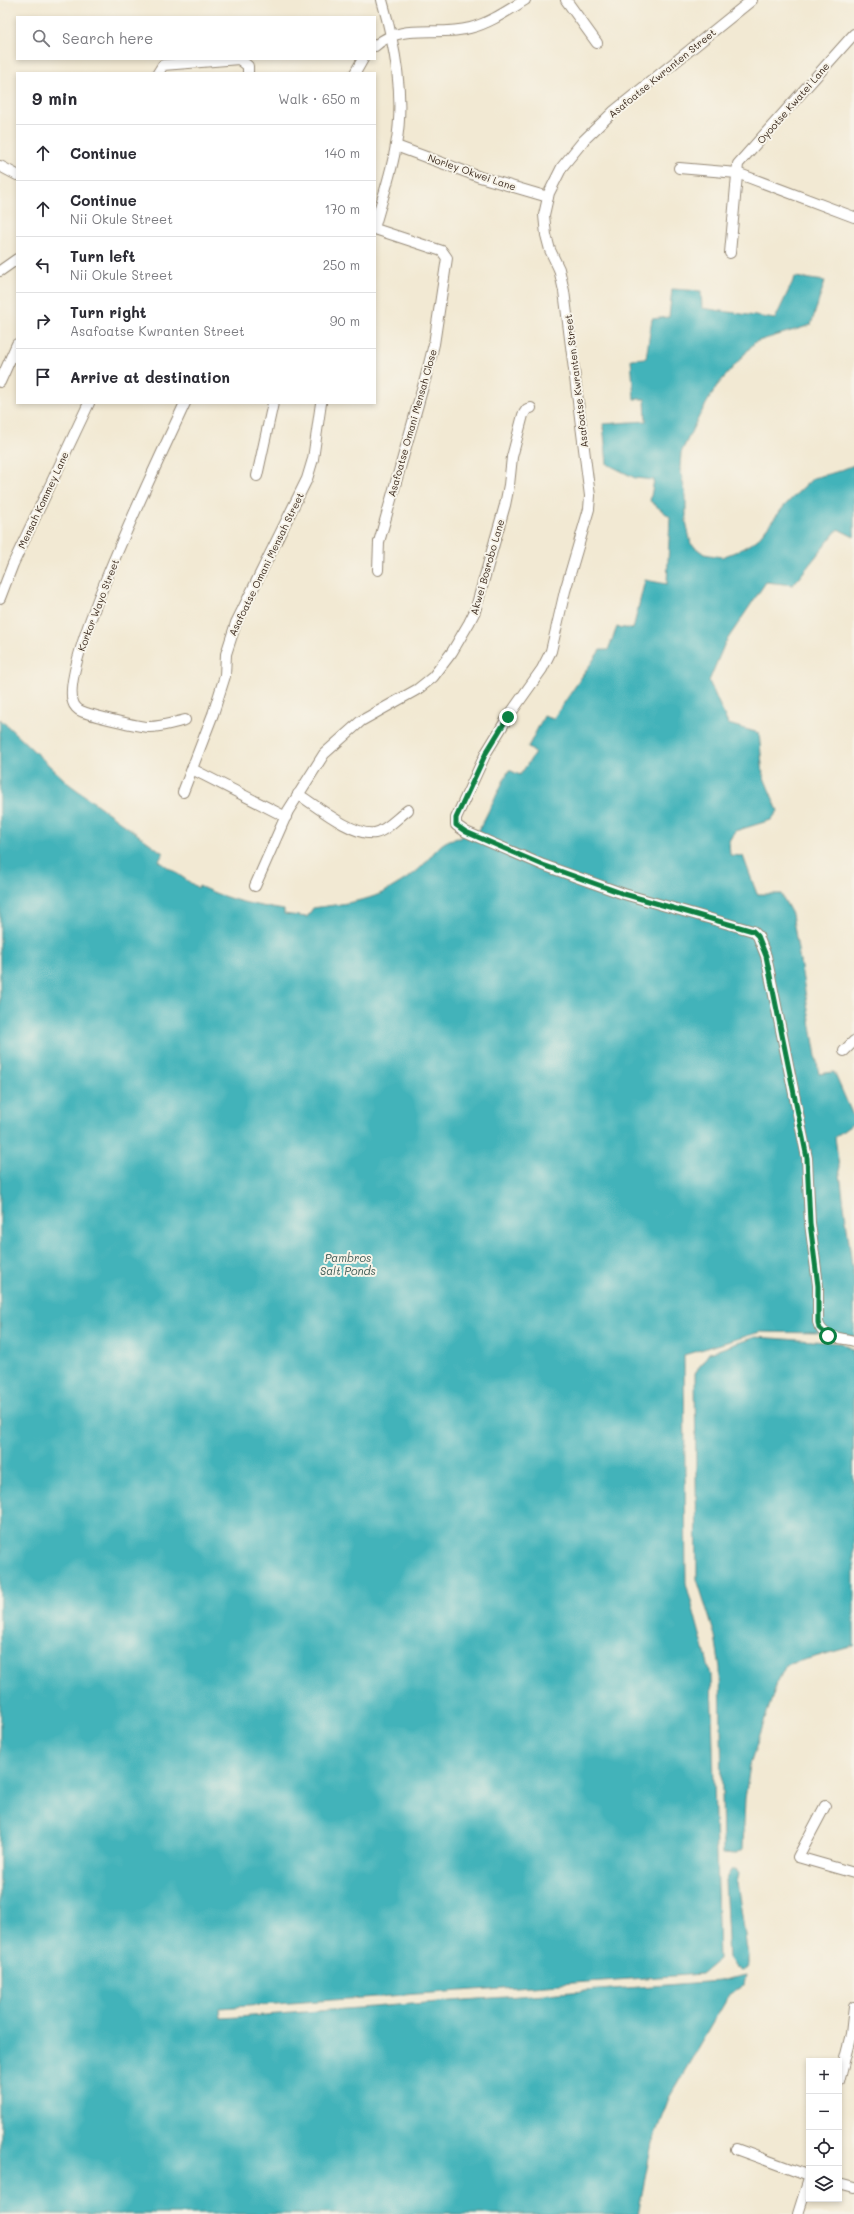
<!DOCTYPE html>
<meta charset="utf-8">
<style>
:root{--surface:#fff;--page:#f2f2f3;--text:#2b2b33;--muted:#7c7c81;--line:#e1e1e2}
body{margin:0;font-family:Mali,sans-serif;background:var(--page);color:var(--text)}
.controls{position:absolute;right:12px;bottom:12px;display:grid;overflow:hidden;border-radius:0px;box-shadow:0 2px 6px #0003}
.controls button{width:36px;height:36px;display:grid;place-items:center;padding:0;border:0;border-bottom:1px solid var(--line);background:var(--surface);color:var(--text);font:20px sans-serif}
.stop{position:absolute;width:12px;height:12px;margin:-9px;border:3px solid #0b8043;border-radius:50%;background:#fff}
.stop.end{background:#0b8043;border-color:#fff;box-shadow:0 1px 4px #0008}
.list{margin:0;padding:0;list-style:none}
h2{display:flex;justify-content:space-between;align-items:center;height:52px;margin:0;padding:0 16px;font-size:17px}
h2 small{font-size:13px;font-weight:400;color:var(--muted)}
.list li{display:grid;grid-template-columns:26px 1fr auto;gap:12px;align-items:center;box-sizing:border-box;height:56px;padding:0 16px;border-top:1px solid var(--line)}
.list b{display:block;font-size:15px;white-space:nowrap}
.list p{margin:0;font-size:13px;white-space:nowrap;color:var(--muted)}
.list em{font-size:13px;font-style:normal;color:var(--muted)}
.icon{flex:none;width:22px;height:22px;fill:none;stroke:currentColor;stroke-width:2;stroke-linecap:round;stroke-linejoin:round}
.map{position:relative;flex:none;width:854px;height:2214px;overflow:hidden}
.search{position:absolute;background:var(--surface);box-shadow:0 2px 6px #0003;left:16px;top:16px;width:360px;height:44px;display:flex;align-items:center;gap:10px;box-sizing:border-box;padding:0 14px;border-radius:0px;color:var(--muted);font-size:15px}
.panel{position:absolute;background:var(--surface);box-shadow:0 2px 6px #0003;left:16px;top:72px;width:360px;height:332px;border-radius:0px}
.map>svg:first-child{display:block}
</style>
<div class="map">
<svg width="854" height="2214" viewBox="0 0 854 2214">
<rect width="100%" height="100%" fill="#f7f3e8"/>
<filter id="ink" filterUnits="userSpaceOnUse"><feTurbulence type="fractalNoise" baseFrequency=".025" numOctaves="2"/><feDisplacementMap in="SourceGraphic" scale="8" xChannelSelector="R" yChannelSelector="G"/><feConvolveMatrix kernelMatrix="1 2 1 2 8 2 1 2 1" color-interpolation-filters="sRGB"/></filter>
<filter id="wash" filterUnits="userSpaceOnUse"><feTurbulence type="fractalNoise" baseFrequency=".012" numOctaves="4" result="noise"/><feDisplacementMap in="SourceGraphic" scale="16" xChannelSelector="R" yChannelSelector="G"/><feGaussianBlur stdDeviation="0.9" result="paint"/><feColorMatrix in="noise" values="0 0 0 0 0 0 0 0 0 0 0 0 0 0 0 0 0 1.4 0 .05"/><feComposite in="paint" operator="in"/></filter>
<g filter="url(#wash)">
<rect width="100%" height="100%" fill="#f2e9d3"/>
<g fill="#42b3ba" stroke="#3e6e6c">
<path d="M795,277l30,4 -14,44 -56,17 -39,45 -19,33 -16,33 -1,16 6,27v25l5,23 13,10 18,3 18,-7 17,-10 28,-35 28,-27 23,-6 18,-7v72l-16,-8 -45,56 -27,-3 -41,61 -16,38 19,43 31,9 4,42 15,36 -7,9 -36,11 -6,10 1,14 13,1 14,38h24l11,20 27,160 15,-2 20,46v5l-19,14 19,143v57l-30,-4 -64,-1 -76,23 2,228 25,92 8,284 -18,15 -481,34 1,10 17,-1 481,-36 27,-6 -2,10 -17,13 -58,100 -17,45 -14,71h-638v-1495l69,65 94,69 -4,8 39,27 1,-2c29,14 54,19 85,24v4l23,3 6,-9c26,-4 57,-6 80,-21 10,-6 22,-13 30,-22 12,-12 18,-27 38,-27l4,-11 13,5 31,-62 11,5 15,-22 -7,-6 16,-31 9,3 47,-69h8l9,-23 16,2 12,-49 22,4 3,-67 -20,-16 4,-21 -19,-2 -28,-14 -4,-40 43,-3 -1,-22h-11l-3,-40 15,-1 6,-39 17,-2 3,-28 29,2 1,17 73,11z"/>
<path d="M755,1337l87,6 11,7 1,296 -68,19 -9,18 -27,82 -5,34 -2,50 -9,5 -11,-1 -3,-185 -5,-32 -18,-57 -2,-206 14,-20z"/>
<path d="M736,1869l3,5 -2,8 11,74v11l-6,3 -7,-2 -6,-9 -4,-79 6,-10z"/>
</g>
</g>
<g filter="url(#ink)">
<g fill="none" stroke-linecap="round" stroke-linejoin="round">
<g stroke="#968a78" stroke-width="12">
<g id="street">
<path d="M566,0l31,43"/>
<path d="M752,0l-139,112 -29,28 -22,27 -13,26 -5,22 2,20 4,15 9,19 5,22 26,205 -1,13 -24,82 -14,60 -9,18 -34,48 -22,36 -30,65v7l10,7 77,33 81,29 129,37 5,5 8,20 41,202 3,65 8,62v37c4,17 22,15 36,19"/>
<path d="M375,46c26,-24 63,-9 95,-18 20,-5 37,-17 55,-28"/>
<path d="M158,73l5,-8 76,-6 9,7v7"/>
<path d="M355,73l8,-14"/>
<path d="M396,146l84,31 68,20"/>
<path d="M0,166l17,9"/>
<path d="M679,168l58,5 117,44"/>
<path d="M375,225c7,-26 17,-53 21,-80 9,-48 -1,-99 -14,-145"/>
<path d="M375,229l67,22 5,7 -13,86 -8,32 -47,166 -1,28"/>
<path d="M730,253l8,-89 116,-130"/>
<path d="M0,271l17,-12"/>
<path d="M0,382l17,-38"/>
<path d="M257,476l16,-73"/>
<path d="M0,598l13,-34 76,-161"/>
<path d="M185,720c-12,3 -24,7 -36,7 -10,0 -59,-12 -68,-16 -3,-1 -7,-5 -8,-9 -14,-38 91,-253 112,-299"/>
<path d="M192,769l94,48"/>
<path d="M183,792l30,-78 12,-38 1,-22 10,-31 71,-144 6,-20 8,-56"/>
<path d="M298,794c17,11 56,43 77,39 11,-2 23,-16 33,-23"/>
<path d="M255,886l33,-75 36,-57 37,-33 57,-32 15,-12 19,-25 17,-29 6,-12 30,-106 4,-20 3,-28 11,-42 4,-6 4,-1"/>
<path d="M844,1051l10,-10"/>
<path d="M825,1806l-27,51 56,16"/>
<path d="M839,2081l12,-47 3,-27"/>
<path d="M736,2149l73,27"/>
<path d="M839,2184l15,4"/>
<path d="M798,2214l11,-35"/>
</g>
</g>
<use href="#street" stroke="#fff" stroke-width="10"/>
</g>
</g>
<g fill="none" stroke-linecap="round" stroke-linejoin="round" filter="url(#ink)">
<path stroke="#0b8043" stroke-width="5" d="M508,717l-22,36 -30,65v7l10,7 77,33 81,29 129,37 5,5 8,20 41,202 3,65 8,63v36l1,6 9,8"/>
</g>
<g text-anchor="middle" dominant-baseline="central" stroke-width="4" stroke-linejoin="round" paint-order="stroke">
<g font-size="10" fill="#3b2a1e" stroke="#f7f3e8">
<text transform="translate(662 73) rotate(-39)">Asafoatse Kwranten Street</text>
<text transform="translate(793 103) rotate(-49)">Oyootse Kwatei Lane</text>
<text transform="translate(472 172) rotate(19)">Norley Okwei Lane</text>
<text transform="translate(576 381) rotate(-97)">Asafoatse Kwranten Street</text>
<text transform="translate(412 423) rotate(-74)">Asafoatse Omani Mensah Close</text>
<text transform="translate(43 500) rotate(-65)">Mensah Kommey Lane</text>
<text transform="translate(266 564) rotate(-64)">Asafoatse Omani Mensah Street</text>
<text transform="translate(487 567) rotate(-74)">Akwei Bosrobo Lane</text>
<text transform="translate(98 605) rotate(-69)">Korkor Wayo Street</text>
</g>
<g font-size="11" font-style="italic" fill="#3d5a55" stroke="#f7f3e8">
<text x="348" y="1257">Pambros<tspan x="348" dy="13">Salt Ponds</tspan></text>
</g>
</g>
</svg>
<div class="controls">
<button>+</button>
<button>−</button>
<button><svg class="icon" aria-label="locate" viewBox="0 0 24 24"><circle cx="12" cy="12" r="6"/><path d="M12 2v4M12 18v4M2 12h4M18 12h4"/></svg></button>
<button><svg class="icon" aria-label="layers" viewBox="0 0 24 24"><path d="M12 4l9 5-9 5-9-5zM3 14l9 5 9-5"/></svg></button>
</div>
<div class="stop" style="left:828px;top:1336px"></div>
<div class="stop end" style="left:508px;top:717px"></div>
<div class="search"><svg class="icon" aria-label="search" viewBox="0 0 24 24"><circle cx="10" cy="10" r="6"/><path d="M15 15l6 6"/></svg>Search here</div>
<section class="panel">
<h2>9 min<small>Walk · 650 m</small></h2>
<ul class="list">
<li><svg class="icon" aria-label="ahead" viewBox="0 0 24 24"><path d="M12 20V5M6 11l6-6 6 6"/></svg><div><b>Continue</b></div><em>140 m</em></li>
<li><svg class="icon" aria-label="ahead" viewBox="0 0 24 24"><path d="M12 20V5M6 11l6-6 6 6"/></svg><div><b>Continue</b><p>Nii Okule Street</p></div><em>170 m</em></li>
<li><svg class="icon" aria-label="left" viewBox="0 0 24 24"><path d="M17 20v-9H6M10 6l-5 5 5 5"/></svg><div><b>Turn left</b><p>Nii Okule Street</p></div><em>250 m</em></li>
<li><svg class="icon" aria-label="right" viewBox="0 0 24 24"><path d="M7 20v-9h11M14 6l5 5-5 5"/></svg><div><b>Turn right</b><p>Asafoatse Kwranten Street</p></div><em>90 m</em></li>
<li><svg class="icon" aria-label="arrive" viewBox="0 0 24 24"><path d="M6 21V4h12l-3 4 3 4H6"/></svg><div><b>Arrive at destination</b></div></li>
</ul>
</section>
</div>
